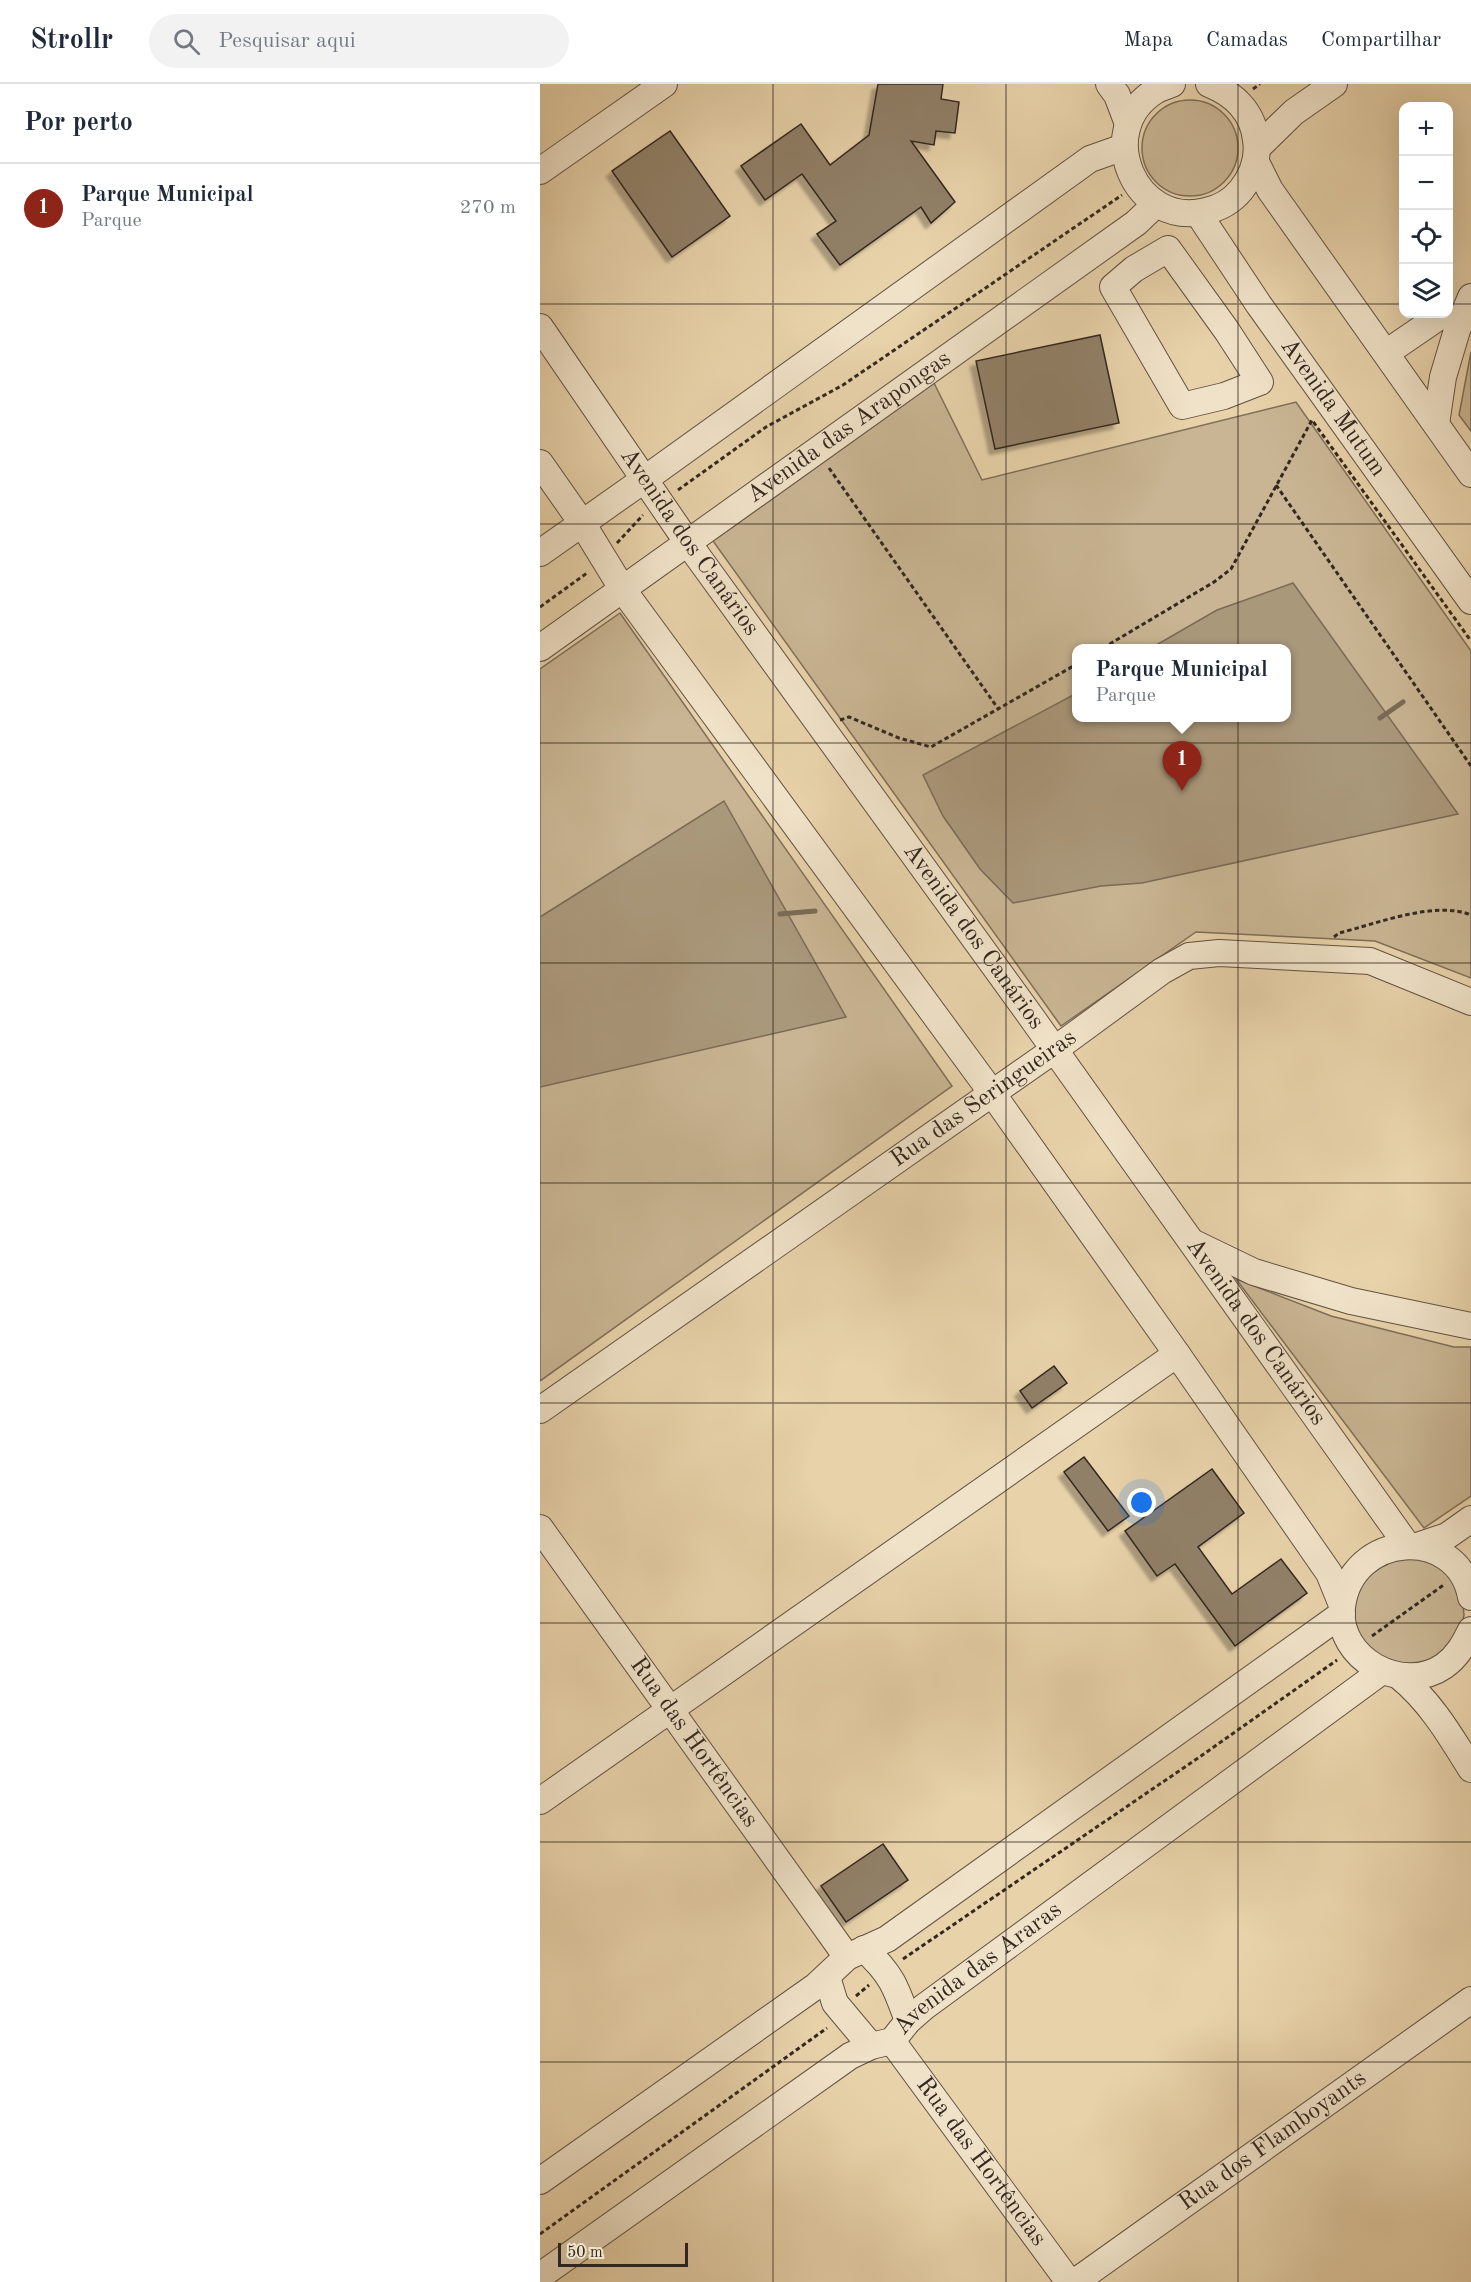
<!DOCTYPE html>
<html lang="pt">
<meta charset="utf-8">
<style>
:root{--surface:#fff;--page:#f2f2f3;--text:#1f2937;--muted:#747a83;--line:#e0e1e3;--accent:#8f2418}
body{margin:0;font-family:"Old Standard TT",serif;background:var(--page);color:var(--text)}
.controls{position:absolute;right:18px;top:18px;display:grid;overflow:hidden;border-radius:12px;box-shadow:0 6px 24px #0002}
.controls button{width:54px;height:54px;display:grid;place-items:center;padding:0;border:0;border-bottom:2px solid var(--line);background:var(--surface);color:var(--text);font:30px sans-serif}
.scale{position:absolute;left:18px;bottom:15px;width:130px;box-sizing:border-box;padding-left:6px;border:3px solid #332821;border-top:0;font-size:16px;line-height:21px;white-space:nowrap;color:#332821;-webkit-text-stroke:4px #f0e2c8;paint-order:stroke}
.you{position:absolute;left:602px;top:1419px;width:21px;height:21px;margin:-15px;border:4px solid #fff;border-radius:50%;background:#1a73e8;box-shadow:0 0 0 9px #1a73e833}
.badge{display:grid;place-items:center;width:39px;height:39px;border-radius:50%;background:var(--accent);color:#fff;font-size:20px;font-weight:700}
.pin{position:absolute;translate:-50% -50px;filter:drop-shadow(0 2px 3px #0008)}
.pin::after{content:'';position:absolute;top:32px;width:21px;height:18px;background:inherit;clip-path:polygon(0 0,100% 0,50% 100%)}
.popup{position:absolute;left:532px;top:560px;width:219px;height:78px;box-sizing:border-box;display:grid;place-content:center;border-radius:12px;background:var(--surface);filter:drop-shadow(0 2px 4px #0005);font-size:20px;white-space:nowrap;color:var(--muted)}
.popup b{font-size:22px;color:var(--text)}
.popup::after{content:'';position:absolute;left:50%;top:100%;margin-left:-12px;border:12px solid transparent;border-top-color:var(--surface)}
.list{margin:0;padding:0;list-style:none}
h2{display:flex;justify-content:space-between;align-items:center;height:78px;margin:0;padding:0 24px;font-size:26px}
h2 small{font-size:20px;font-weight:400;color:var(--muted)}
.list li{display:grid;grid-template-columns:39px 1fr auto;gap:18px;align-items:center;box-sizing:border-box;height:90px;padding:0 24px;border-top:2px solid var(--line)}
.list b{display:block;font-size:22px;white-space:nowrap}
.list p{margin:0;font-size:20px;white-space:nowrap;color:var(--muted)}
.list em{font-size:20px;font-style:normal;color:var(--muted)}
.icon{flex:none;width:33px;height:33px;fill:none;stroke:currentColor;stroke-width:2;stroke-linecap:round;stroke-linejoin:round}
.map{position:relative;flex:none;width:931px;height:2198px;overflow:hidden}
header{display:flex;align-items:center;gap:36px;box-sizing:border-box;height:84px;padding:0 30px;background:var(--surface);border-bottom:2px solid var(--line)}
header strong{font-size:28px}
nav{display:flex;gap:33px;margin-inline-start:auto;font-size:21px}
.search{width:420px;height:54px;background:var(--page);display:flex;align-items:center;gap:15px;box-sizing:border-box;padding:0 21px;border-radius:33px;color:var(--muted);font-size:22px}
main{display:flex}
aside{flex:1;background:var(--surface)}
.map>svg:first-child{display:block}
</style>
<header>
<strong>Strollr</strong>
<div class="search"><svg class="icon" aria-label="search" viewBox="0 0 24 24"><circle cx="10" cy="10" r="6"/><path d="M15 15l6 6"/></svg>Pesquisar aqui</div>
<nav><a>Mapa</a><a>Camadas</a><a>Compartilhar</a></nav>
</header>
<main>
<aside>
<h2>Por perto<small></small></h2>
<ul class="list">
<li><span class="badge">1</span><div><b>Parque Municipal</b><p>Parque</p></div><em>270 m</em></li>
</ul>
</aside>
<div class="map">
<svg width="931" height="2198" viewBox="0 0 931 2198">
<defs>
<filter id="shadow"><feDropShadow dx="-5.5" dy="5.5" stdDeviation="1.5" flood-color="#0004"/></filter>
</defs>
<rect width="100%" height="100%" fill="#e8d2aa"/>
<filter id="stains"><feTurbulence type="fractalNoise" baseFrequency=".00333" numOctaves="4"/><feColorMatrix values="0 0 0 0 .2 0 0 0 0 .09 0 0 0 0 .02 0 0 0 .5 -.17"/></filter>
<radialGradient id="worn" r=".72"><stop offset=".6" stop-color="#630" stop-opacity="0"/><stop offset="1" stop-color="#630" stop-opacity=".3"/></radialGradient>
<g fill="#c9b593" stroke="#7e6e5a" stroke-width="1.5" fill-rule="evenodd">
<circle cx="650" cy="64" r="48"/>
<path d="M931,268v79l-12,-16z"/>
<path d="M394,299l48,97 314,-78 175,249v327l-96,-37 -179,-9 -135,94 -348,-485zM537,564h210v70h-210z"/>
<path d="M80,529l332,473 -412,295v-712z"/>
<path d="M696,1195l95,37 123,31h17v149l-47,32z"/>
<path d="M861,1471l38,9 14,14 9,17 2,20 -4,19 -11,16 -34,18 -38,-9 -23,-31 2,-39 10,-16z"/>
</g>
<g fill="#aa987b" stroke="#7a6b57" stroke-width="1.5">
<path d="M753,499l165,231 -316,69 -41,3 -88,17 -33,-34 -37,-53 -20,-41 154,-82v25h210v-70h-136l66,-38z"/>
<path d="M184,717l122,216 -306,70v-170z"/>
</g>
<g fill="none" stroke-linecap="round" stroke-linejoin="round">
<g stroke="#7a6b57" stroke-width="5">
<path d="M840,634l23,-16"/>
<path d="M240,830l35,-3"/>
</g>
</g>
<g fill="#918068" stroke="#332821" stroke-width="1.5" filter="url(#shadow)">
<path d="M338,0h65l-2,15 18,3 -4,31 -19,-2 -2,14 -23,-4 44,61 -24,21 -10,-16 -81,58 -23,-31 19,-13 -34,-47 -37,26 -24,-34 60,-42 29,41 39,-30z"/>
<path d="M130,47l60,85 -58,41 -60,-86z"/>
<path d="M560,251l19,88 -124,26 -19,-88z"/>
<path d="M514,1282l13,17 -35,25 -12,-17z"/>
<path d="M544,1373l45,59 -21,15 -44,-59z"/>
<path d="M672,1385l32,44 -46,34 34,47 49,-35 26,34 -72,53 -60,-82 -18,12 -32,-45z"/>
<path d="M343,1760l25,36 -62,42 -25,-36z"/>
</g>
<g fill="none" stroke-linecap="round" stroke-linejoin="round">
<g stroke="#605243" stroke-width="28">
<g id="minor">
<path d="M569,0l8,11 11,29"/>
<path d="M632,0c-5,2 -12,4 -17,7 -62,39 -20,138 51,120 14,-3 26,-10 35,-21 11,-14 18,-31 15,-50 -3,-28 -22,-46 -47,-56"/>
<path d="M717,64l37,-36 40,-28"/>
<path d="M716,78l14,28 201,284"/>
<path d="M0,87l124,-87"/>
<path id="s1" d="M658,129l61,92 212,296"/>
<path d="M628,165l59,82 33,51 -36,14 -42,10 -69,-119 21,-18z"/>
<path id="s2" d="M0,243l148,216 344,475 375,527"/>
<path d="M846,269l57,-39"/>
<path d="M896,340l7,-47 14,-47 14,-33"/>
<path d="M0,379l42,60 41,67 369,503 185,261 152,219 13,32"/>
<path d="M0,469l105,-74 445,-320 34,-12"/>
<path id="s3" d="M0,564l596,-425 20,-19"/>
<path d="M654,1159l60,29 97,29 120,25"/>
<path id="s4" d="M0,1326l514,-360 108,-79 27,-15 30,-3 151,8 101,41"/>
<path id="s5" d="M0,1444l307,429"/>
<path d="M877,1462l30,-10 24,-17"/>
<path d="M931,1513c-13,-72 -120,-66 -129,10 -6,52 61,88 102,59 14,-10 20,-22 27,-36"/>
<path d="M859,1592c31,25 51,59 72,93"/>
<path d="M0,1717l637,-447"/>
<path d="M324,1865c27,24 32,38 44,72"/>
<path d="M287,1893l8,26 36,43"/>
<path id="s6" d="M352,1957l177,241"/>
<path d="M0,2097l276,-195 31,-29 40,-18 455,-325"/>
<path id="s7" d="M0,2192l310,-220 21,-10 21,-5 16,-20 16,-14 458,-336"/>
<path id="s8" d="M535,2198l396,-282"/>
</g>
</g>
<g stroke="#332821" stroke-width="3" stroke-dasharray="4.5 3" stroke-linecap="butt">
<path d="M713,5l7,-5"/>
<path d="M289,384l170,242"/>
<path d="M736,401l195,281"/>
<path d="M138,406l88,-63 77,-42 279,-190"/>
<path d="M77,459l26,-28"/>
<path d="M0,523l47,-34"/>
<path d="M563,564l111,-66 17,-13 81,-149 159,221"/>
<path d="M300,636l9,-3 50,21 32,9 146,-83"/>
<path d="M794,853l5,-4c37,-9 96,-33 132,-18"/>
<path d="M832,1552l73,-52"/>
<path d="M363,1875l298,-203 136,-96"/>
<path d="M316,1912l13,-11"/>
<path d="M0,2150l287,-206"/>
</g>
<use href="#minor" stroke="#f0e2c8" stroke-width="26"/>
</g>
<path fill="none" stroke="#332821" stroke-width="1.5" stroke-opacity="0.55" d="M233,0v2198M466,0v2198M698,0v2198M0,220h864M908,220h23M0,440h931M0,659h931M0,879h931M0,1099h931M0,1319h931M0,1539h931M0,1758h931M0,1978h931"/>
<g text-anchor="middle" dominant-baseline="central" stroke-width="4.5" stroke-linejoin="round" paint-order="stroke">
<g font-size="24" fill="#332821" stroke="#f0e2c8">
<text stroke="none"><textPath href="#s1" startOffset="237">Avenida Mutum</textPath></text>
<text stroke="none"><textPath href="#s3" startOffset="380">Avenida das Arapongas</textPath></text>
<text stroke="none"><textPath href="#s2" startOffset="262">Avenida dos Canários</textPath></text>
<text stroke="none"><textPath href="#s2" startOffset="748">Avenida dos Canários</textPath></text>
<text stroke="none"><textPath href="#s4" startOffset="542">Rua das Seringueiras</textPath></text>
<text stroke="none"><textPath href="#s2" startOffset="1234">Avenida dos Canários</textPath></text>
<text stroke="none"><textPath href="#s5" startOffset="264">Rua das Hortências</textPath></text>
<text stroke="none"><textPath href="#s7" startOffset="538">Avenida das Araras</textPath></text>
<text stroke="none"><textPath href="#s8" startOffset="243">Rua dos Flamboyants</textPath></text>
<text stroke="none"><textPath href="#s6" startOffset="150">Rua das Hortências</textPath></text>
</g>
</g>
<rect width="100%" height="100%" filter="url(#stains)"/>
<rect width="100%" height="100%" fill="url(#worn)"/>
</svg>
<div class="controls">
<button>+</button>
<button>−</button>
<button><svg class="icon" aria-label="locate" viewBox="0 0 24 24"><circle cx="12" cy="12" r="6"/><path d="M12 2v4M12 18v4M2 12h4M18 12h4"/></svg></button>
<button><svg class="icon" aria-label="layers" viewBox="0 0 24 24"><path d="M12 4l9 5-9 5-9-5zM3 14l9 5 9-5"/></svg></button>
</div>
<div class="scale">50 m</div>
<div class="you"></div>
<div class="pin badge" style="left:642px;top:707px">1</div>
<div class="popup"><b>Parque Municipal</b>Parque</div>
</div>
</main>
